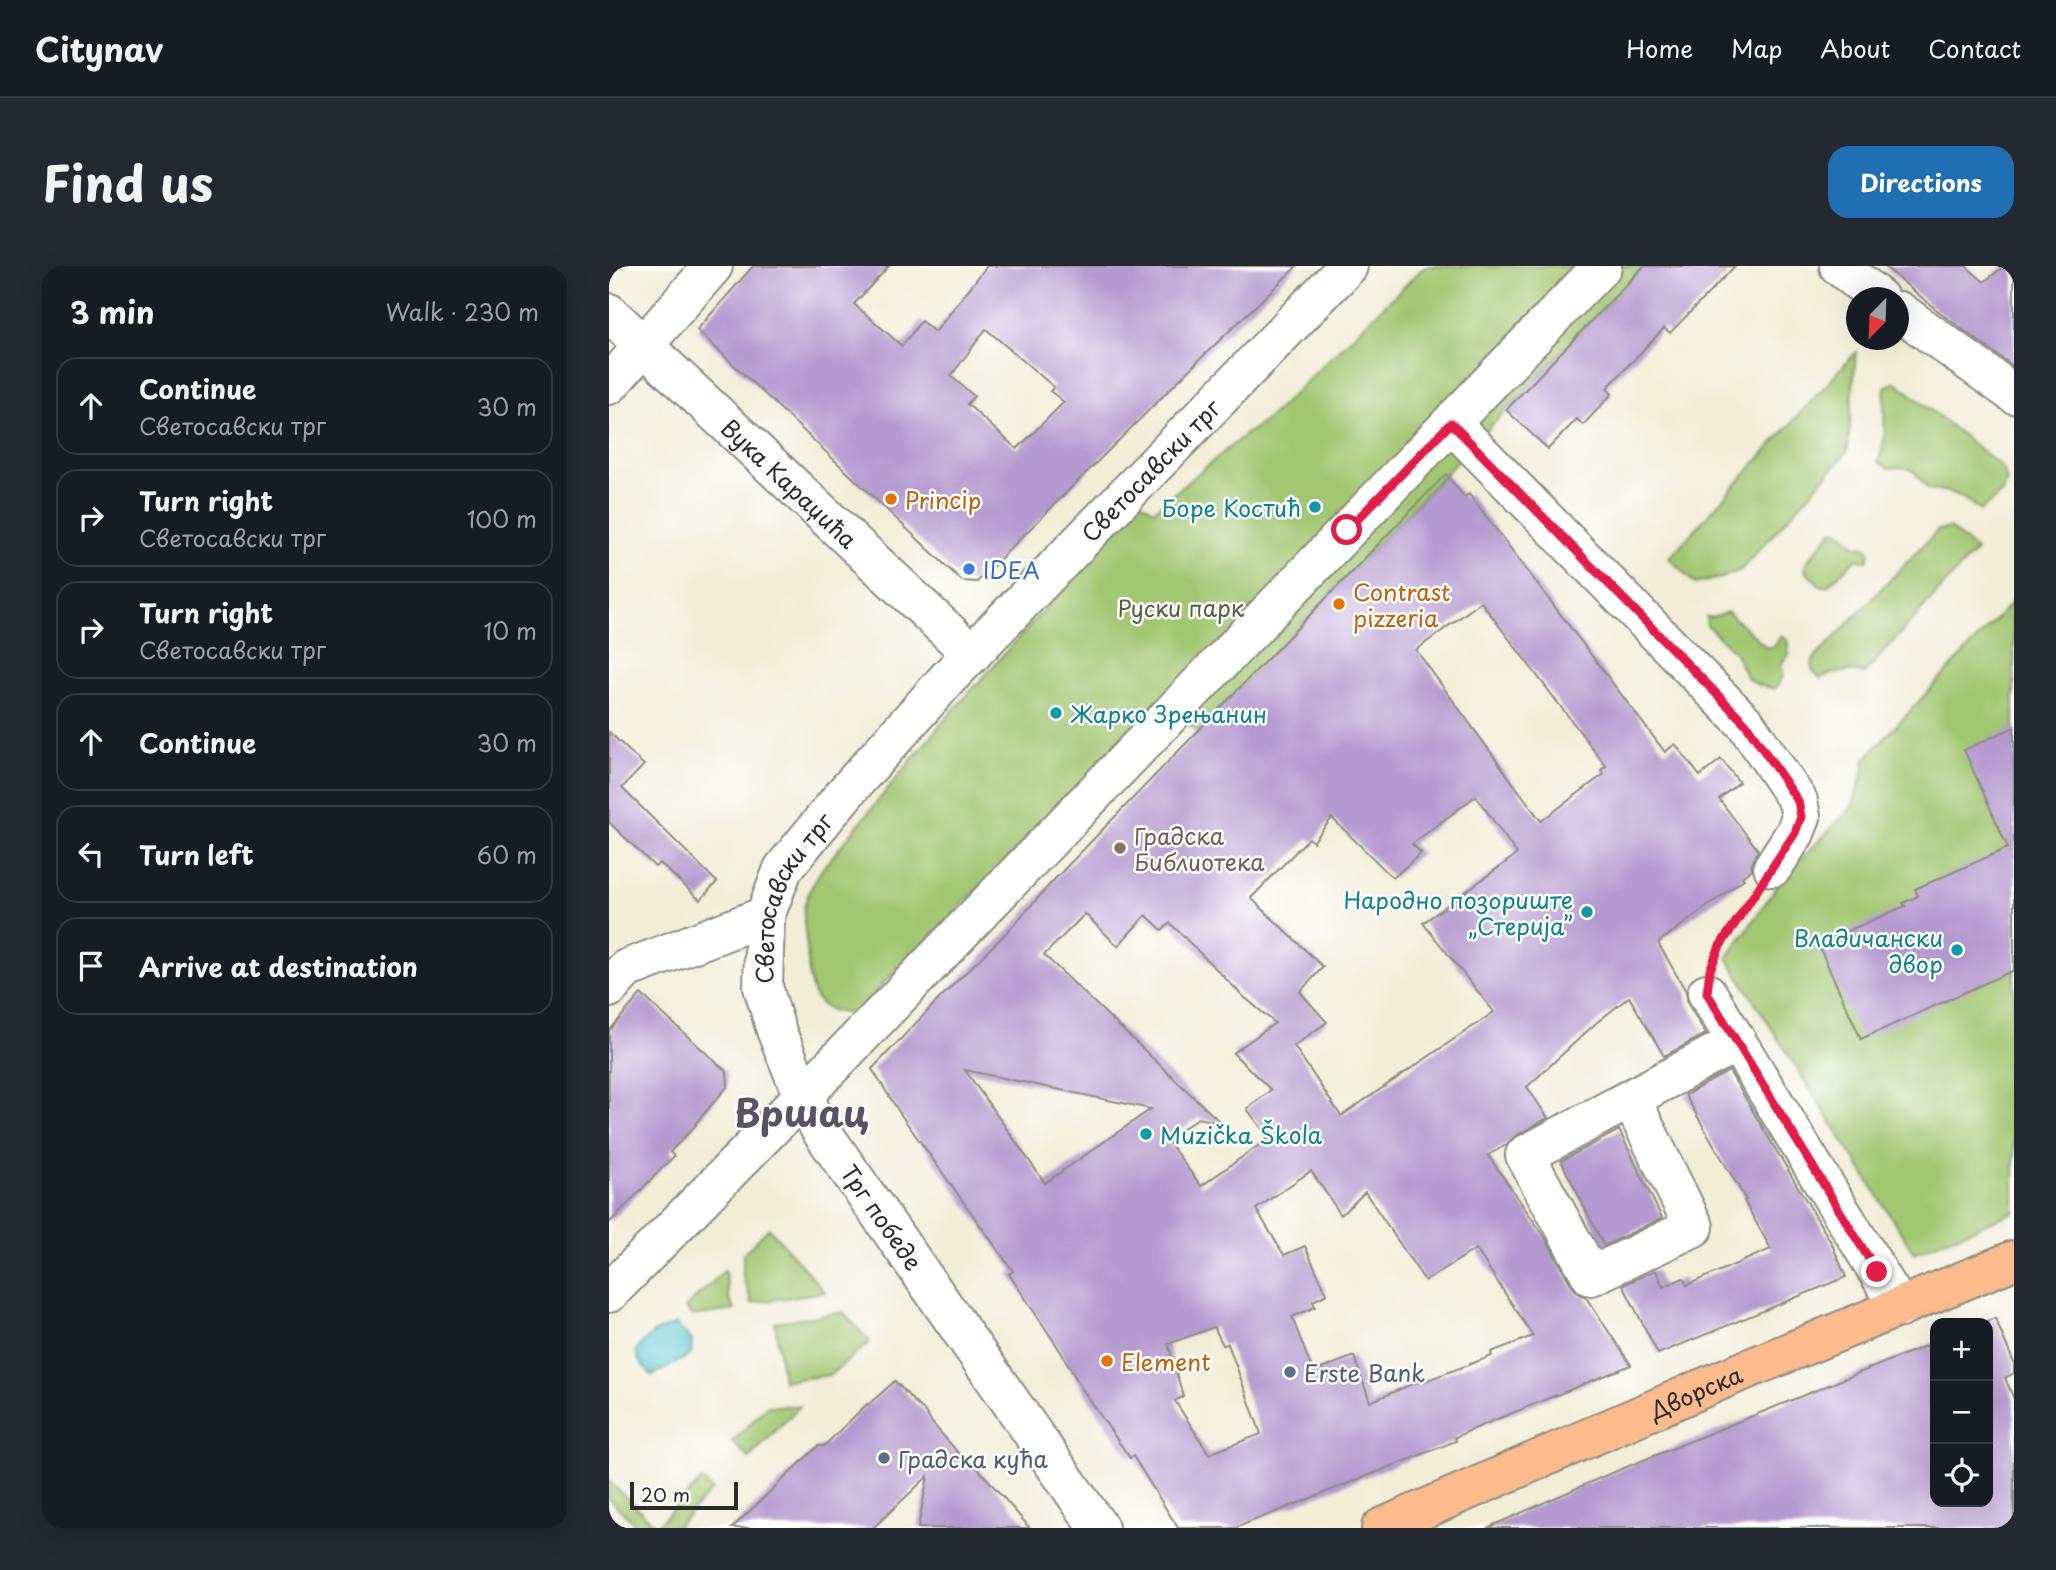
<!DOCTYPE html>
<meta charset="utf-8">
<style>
:root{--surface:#171b24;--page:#242831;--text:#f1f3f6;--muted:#9ea1a6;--line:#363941;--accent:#1f6fb2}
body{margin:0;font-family:"Playpen Sans",sans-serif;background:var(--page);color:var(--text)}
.controls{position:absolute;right:21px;bottom:21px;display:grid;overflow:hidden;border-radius:14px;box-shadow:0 7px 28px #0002}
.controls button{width:63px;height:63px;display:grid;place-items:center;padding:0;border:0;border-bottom:2px solid var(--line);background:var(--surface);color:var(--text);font:35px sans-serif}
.compass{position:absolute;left:1237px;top:21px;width:63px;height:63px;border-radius:50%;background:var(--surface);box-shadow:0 7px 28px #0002;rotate:203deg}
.scale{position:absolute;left:21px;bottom:18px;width:108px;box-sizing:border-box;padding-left:7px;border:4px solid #2b2b2b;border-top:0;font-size:19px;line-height:24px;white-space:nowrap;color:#2b2b2b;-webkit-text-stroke:5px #fff;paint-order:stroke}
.stop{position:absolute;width:21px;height:21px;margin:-16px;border:5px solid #e11d48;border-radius:50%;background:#fff}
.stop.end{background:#e11d48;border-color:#fff;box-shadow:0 2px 7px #0008}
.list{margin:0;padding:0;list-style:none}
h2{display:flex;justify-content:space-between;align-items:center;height:91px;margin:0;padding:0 28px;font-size:30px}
h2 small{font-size:23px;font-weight:400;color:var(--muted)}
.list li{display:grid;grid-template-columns:46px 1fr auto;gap:21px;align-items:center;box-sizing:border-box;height:98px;margin:0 14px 14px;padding:0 14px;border:2px solid var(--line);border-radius:21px}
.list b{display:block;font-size:26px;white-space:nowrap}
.list p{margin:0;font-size:23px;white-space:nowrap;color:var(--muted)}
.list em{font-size:23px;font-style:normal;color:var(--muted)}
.icon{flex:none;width:38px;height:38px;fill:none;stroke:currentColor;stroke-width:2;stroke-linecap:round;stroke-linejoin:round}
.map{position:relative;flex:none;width:1405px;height:1262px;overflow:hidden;border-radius:21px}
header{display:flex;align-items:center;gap:42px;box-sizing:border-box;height:98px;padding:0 35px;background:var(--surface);border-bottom:2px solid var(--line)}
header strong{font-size:33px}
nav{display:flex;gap:38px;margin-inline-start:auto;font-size:24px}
.intro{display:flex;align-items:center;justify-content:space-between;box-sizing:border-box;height:168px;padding:0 42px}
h1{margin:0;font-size:49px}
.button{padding:18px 32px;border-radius:21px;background:var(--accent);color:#fff;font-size:24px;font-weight:700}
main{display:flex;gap:42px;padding:0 42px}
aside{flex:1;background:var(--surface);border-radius:21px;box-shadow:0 7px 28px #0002}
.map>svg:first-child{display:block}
</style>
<header>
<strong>Citynav</strong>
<nav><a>Home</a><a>Map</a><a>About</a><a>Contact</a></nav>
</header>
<div class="intro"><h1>Find us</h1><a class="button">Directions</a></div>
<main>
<aside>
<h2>3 min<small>Walk · 230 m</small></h2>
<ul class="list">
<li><svg class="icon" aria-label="ahead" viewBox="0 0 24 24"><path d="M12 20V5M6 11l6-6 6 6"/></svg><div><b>Continue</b><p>Светосавски трг</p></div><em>30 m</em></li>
<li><svg class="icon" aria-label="right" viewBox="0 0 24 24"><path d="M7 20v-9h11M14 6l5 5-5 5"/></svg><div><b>Turn right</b><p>Светосавски трг</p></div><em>100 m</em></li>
<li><svg class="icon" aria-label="right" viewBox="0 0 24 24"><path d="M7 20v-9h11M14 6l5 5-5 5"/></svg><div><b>Turn right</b><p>Светосавски трг</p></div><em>10 m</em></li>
<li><svg class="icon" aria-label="ahead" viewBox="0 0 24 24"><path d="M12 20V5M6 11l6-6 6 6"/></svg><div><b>Continue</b></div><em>30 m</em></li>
<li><svg class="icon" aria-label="left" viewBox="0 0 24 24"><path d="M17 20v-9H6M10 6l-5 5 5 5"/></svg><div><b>Turn left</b></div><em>60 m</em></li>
<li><svg class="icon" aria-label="arrive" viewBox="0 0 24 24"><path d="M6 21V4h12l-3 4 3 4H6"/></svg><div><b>Arrive at destination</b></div></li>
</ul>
</aside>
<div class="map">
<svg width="1405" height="1262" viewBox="0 0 1405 1262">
<rect width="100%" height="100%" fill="#fff"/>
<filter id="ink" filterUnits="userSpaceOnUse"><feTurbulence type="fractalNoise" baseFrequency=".0143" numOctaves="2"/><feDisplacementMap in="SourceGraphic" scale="14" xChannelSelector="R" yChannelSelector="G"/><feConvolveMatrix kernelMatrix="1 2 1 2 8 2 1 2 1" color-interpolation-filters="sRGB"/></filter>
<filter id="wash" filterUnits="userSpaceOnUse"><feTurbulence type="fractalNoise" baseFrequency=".00686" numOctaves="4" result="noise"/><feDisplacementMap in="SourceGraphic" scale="28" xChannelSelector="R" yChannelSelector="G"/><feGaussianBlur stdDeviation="1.57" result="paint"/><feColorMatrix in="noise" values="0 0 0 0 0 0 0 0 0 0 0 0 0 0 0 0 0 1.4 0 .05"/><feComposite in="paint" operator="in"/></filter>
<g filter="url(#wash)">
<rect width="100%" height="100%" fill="#f1edd7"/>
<g fill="#a2c671" stroke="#66784e" stroke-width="2">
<path d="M816,0h219l-446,466 -25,-21 -87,70 -233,233c-46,-2 -43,-29 -46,-66 -1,-12 -4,-27 -3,-39 2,-14 11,-28 18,-40l119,-145 200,-222 13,8 88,-73 28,-20z"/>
<path d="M1247,86l-8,97 -4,7 -103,114 -17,7 -29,7 -26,-26z"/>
<path d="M1287,116l107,86 4,13 -5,12 -22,18c-18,-16 -28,-20 -52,-22 -16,-21 -14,-23 -40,-21l-10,-6c11,-26 4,-48 7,-75z"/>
<path d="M1341,262l26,22 -112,124c-16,-5 -28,-2 -44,4l-8,-8 1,-10 125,-130z"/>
<path d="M1230,264l18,17 5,-1 5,2 3,6 -3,6 -5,1 -6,-2 -29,27h-6l-15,-14 -1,-8 27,-33z"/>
<path d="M1405,334v612l-100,41 -187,-295 56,-80 69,-71 11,-34 2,-14z"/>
<path d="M1119,346l39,36 9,-3 4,-9 7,3 2,16 -8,9c4,12 2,16 -7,25l-18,-5 -9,-6 -12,-25 -28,-28 -1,-8h7z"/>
<path d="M160,962l56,64 -73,11 -9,-26v-23z"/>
<path d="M116,1004l4,29 6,11 -42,6 -8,-8z"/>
<path d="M234,1046l27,30 -40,33 -47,6 -8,-59z"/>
<path d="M158,1140h33l-51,52 -17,-16z"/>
<path d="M93,1214l10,10 -37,38h-36l-30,-29v-18l47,45z"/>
</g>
<path fill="#5ac7ce" stroke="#42797c" stroke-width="2" d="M67,1058l16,16 -1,15 -39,21 -13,-15 -3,-11 17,-17z"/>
<g id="blocks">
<g fill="#b59acf" fill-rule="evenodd">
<path d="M144,0h136l-35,38 48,42 19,-25 14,11 52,-66h310l-98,94 -222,222 -15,-1 -265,-251zM377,63l68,58 -4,4 14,11 -47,47 -50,-45 7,-8 -23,-20z"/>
<path d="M1035,0h91l-65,67 -6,-5 -57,60 5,6 -29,31 -6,-6 -29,30 -42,-39z"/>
<path d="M1275,0h82l18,16 20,-16h10v101l-70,-51z"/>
<path d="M837,208l18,23 5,-3 196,258 10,-8 25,32 21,-17 18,23 -20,17 39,51 -7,15 1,4 -10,8 2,2 -86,64 28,48 2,13 18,30 -42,22 -35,-59 -33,26 -69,64 21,31 -33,18 -9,9 -18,10 58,84 26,47 7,8 6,2 46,69 -136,55 -40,17 1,4 -221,87h-57l-45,-72 -3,2 -48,-69 -21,-37 -52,-78 4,-3 -112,-156 -29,-46 70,-73 71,-70 39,-44zM872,336l125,164 -5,4 3,4 -63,47 -125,-171zM867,530l41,58 -94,69 71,89 -153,104 -47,-70 33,-24 -27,-30 23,-25 -72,-69 58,-60 4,4 19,-24 61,60 28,-25 -9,-9zM476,648l33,32 28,-31 16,15 8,-7 73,73 32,27 -42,30 38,37 -24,19 22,29 -68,48 -34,-46 31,-22 23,5 -177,-168zM356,804l186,39 -106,74zM702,905l30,44 24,-23 60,89 51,-32 57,87 -42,16 1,4 -67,25 -1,-2 -54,23 -16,-46 -41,16 -21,-55 23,-10 -2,-6 14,-7 -22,-48 -21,9 -28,-46zM605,1061l9,18 5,-1 33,90 -52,20 -34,-53 8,-5 -15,-52z"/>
<path d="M1405,461v243l-153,69 -43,-95 87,-38 -2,-3 15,-7 -3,-7 93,-41 -44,-98z"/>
<path d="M0,466l35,33 -22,23 95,94 -17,18 -40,-37 -5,4 -46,-45z"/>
<path d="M32,728l86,78 1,14 -33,38 1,1 -26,27 4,4 -65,67v-192z"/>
<path d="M1120,805l103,173 14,33 -188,77 -35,-69 33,-15 7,17 20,-9 4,7 84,-36 -27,-48 2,-1 -61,-105z"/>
<path d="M1010,864l43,88 -58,28 -43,-85z"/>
<path d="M1386,1052l19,45v10l-9,5 9,21v129h-527l115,-51 333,-135v160h53v-179h-6z"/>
<path d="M286,1115l22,24 6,4 9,14 30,34 14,9 54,62h-112l10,-52 -55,52h-141l86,-82h6l43,-42 1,1z"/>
</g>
</g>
</g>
<g filter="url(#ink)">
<use href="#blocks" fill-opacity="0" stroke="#8e8c81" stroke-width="2"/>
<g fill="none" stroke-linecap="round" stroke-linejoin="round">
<g stroke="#8e8c81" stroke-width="42">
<g id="minor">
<path d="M1230,0l40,32"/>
<path d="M1290,45l115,83"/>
<path id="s1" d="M0,47l363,341"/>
<path d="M0,119l104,-119"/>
<path d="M842,157l295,301 52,77 3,16 -6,16 -22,34"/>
<path d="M0,722l17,-19 139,-53"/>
<path d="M1098,727l193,315"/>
<path d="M1022,833l63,128 -103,49 -66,-121 212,-113"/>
<path d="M0,1027l194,-197 799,-830"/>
<path id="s2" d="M490,1262l-279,-399 -17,-33 -27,-66 -13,-43 2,-71 18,-47 63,-77 102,-114 400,-412"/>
</g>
</g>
<g stroke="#8e8c81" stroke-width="42">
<g id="major">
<path id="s3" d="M772,1262l345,-150 288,-118"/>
</g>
</g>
<path stroke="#8e8c81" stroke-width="4.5" stroke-dasharray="2 5" stroke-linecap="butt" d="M1106,692l5,-12 33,-49"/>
<use href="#minor" stroke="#fff" stroke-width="38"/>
<use href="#major" stroke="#fbbb8d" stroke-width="38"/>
</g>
</g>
<g fill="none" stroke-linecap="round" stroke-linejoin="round" filter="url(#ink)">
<path stroke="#e11d48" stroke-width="9" d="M738,264l104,-107 295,301 52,77 3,16 -6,16 -75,113 -10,24 -3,23 170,279"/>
</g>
<g fill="#e8710a" stroke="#fff" stroke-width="2.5">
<circle cx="282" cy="233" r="7"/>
<circle cx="730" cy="338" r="7"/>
<circle cx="498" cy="1095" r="7"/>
</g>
<g fill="#0f9aa8" stroke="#fff" stroke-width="2.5">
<circle cx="706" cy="241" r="7"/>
<circle cx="447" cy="447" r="7"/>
<circle cx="978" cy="646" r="7"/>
<circle cx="1348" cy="684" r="7"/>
<circle cx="537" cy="868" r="7"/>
</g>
<circle fill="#3f7fe0" stroke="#fff" stroke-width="2.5" cx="360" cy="303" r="7"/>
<circle fill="#8d6e63" stroke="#fff" stroke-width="2.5" cx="511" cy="582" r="7"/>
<g fill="#5c6f8a" stroke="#fff" stroke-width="2.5">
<circle cx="681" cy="1106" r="7"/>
<circle cx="275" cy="1192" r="7"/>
</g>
<g text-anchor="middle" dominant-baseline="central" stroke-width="5" stroke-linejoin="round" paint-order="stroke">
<g font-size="23" fill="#2b2b2b" stroke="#fff">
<text stroke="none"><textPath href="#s2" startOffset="1304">Светосавски трг</textPath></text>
<text stroke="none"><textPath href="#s1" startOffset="248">Вука Караџића</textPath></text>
<text stroke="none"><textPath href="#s2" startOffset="737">Светосавски трг</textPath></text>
<text transform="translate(273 951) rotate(55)">Трг победе</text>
<text stroke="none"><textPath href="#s3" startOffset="343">Дворска</textPath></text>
</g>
<g font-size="23" fill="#c56008" stroke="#fff" text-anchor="start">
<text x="296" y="233">Princip</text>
<text x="744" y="325">Contrast<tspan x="744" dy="26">pizzeria</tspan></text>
<text x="512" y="1095">Element</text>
</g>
<g font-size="23" fill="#0d838f" stroke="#fff" text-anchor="end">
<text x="692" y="241">Боре Костић</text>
<text x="461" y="447" text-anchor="start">Жарко Зрењанин</text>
<text x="964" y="633">Народно позориште<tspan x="964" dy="26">„Стерија”</tspan></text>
<text x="1334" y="671">Владичански<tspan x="1334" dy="26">двор</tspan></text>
<text x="551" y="868" text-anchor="start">Muzička Škola</text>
</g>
<g font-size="23" fill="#366cbe" stroke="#fff" text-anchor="start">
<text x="374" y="303">IDEA</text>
</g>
<g font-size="23" fill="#556144" stroke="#fff">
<text x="572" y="341">Руски парк</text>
</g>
<g font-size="23" fill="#785e54" stroke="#fff" text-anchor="start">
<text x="525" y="569">Градска<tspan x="525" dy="26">Библиотека</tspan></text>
</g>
<g font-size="23" fill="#4e5e75" stroke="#fff" text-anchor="start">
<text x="695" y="1106">Erste Bank</text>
<text x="289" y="1192">Градска кућа</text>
</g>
<g font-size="37" font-weight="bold" fill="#5b5264" stroke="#fff">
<text x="192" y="846">Вршац</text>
</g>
</g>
</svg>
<div class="controls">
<button>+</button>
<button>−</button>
<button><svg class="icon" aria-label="locate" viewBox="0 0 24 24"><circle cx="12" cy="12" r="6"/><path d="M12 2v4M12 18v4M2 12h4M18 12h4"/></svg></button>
</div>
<svg class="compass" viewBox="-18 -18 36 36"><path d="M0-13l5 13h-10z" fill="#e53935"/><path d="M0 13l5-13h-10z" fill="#9ea1a6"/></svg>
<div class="scale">20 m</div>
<div class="stop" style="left:738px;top:264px"></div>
<div class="stop end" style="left:1268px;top:1006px"></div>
</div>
</main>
